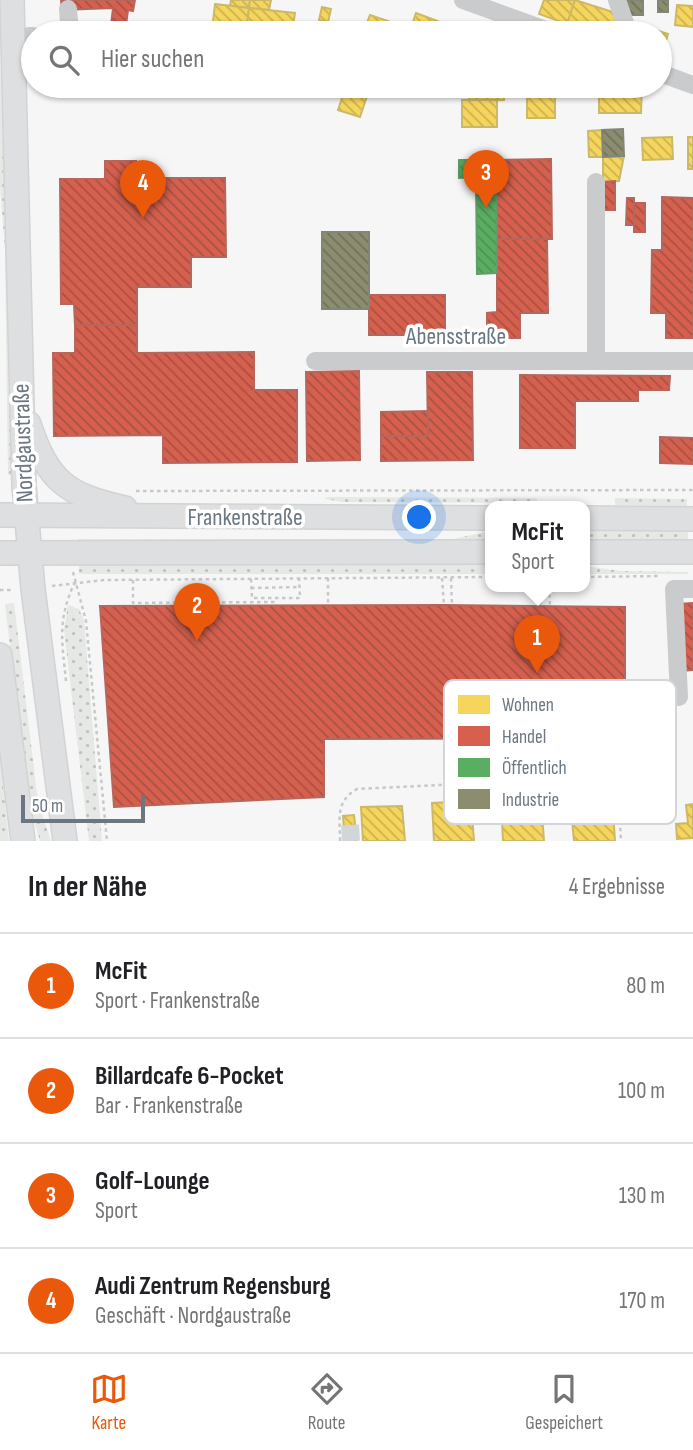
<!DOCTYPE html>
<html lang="de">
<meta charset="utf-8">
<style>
:root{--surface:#fff;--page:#f6f6f6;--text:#202124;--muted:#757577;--line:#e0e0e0;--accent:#ea580c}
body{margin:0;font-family:"Sofia Sans Condensed",sans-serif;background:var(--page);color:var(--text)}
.scale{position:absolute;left:21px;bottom:18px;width:124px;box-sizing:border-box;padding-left:7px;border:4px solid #6a7782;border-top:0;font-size:19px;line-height:24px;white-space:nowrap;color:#6a7782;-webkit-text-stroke:5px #fff;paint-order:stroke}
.you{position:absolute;left:420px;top:518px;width:24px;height:24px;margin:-18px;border:5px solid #fff;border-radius:50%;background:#1a73e8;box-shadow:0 0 0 10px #1a73e833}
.badge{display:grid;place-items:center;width:46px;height:46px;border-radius:50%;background:var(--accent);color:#fff;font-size:23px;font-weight:700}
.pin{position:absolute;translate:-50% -58px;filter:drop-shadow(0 2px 4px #0008)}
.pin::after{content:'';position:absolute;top:37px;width:24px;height:21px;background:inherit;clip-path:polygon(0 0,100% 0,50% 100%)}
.popup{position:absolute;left:485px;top:501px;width:105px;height:91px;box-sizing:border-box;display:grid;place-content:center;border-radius:14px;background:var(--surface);filter:drop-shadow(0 2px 5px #0005);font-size:23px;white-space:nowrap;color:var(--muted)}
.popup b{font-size:26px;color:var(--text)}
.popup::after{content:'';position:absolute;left:50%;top:100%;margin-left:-14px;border:14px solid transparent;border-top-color:var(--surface)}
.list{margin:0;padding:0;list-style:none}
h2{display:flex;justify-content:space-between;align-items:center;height:91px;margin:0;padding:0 28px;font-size:30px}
h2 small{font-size:23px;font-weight:400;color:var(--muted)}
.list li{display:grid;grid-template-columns:46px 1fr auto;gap:21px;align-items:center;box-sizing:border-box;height:105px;padding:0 28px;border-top:2px solid var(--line)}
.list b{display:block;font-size:26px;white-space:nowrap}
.list p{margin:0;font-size:23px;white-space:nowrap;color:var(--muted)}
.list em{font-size:23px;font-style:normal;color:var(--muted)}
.icon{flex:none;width:38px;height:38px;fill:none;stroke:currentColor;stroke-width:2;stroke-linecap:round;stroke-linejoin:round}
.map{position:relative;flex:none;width:693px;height:841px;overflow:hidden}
.search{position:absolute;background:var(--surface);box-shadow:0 2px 5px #0004;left:21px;right:21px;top:21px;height:77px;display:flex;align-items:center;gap:18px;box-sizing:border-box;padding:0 24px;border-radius:38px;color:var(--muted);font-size:26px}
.sheet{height:511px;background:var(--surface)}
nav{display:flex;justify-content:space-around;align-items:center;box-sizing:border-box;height:98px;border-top:2px solid var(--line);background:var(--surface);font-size:19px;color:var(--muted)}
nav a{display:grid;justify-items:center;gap:4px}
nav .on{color:var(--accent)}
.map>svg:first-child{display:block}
</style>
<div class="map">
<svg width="693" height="841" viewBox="0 0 693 841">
<defs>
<pattern id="grass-dots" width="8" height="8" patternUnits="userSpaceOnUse" patternTransform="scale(1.75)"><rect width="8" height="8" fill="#e5e8e4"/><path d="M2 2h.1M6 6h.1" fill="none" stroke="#bec1be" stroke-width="1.8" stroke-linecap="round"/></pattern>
<pattern id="homes-back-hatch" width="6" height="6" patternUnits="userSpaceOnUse" patternTransform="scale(1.75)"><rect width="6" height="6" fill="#f6d55c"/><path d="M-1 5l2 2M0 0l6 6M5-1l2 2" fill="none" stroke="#cbb251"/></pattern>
<pattern id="shops-back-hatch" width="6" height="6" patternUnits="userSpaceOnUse" patternTransform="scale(1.75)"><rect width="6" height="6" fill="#d6604d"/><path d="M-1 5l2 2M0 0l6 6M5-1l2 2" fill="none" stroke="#a85144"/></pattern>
<pattern id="public-back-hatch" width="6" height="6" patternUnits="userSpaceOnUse" patternTransform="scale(1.75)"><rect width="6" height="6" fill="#5aae61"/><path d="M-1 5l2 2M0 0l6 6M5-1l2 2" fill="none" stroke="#4e9255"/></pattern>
<pattern id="industry-back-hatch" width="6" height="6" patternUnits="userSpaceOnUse" patternTransform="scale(1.75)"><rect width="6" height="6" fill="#8c8c6e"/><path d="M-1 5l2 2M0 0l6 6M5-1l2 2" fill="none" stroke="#71725c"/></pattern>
</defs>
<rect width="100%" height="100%" fill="#f6f6f6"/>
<g fill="url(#grass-dots)">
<path d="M0,57l10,321 6,97h-8l-3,-225 -5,-63z"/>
<path d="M326,497l211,1v5l-194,-1 -18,-3z"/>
<path d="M615,498l72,1v7l-72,-1z"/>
<path d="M490,531v15l-412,-1v-6h375z"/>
<path d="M584,531h104v8l-104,1z"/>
<path d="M86,564h404v10h-411v-8z"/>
<path d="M584,566l37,5 67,1v2h-104z"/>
<path d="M14,603l24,199 13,39h-11l-12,-40 -23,-197z"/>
<path d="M68,605l11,4 5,12 18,220h-13l-25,-211z"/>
<path d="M0,758l9,83h-9z"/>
</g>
<g fill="url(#homes-back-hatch)" stroke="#ccb967" stroke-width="2">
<path d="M231,0h19l-1,8 -19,-2z"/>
<path d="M250,0h21l-2,10 -20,-2z"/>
<path d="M544,0h31l-8,24 -28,-10z"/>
<path d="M575,0l44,14 -6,19h-19l-27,-9z"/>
<path d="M215,4l34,4 -3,25 -34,-3z"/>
<path d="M677,5l16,1v21l-18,-2z"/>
<path d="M322,7l9,2 -3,13 -9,-2z"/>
<path d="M249,8l46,5 -3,20h-46z"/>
<path d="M416,13l27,10 -4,10h-30z"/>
<path d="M370,15l21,7 -4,11h-24z"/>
<path d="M639,25l29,9 -5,17 -3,-1v-17h-24z"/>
<path d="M346,86l23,4 -9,27 -22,-7z"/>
<path d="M469,86h35v14l-35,1z"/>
<path d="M599,87h43l-1,26h-42z"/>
<path d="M555,93v25h-28v-24z"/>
<rect x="462" y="100" width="35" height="27"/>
<path d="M602,130l1,27h-14l-1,-26z"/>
<path d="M672,137l1,22 -30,1 -1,-22z"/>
<rect x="688" y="137" width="5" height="32"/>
<path d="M624,156l-5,25 -16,1v-25z"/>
<path d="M612,796l3,45h-41l-4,-43z"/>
<path d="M541,800l3,41h-41l-2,-39z"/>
<path d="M471,801l3,40h-40l-2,-38z"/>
<path d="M693,804v34l-16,1 -1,-15 12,-1 -2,-18z"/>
<path d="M402,806l3,35h-42l-2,-34z"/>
<path d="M354,815l3,26h-12l-2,-25z"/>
</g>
<g fill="url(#shops-back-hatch)" stroke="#b6675d" stroke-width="2">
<path d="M61,0h74l-2,11 -5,-1 -3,23h-15l3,-25 -51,2z"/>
<path d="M551,159l1,80h-55l-1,-79z"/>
<path d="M105,161h31v17h89l1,79h-35v30h-54v38h-62l-1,-21h-13l-1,-125h45z"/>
<path d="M615,181v29h-12v-28z"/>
<path d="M662,197l31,1v140h-27v-25h-15l1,-63h10z"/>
<path d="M627,198h7v27h-8z"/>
<rect x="634" y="203" width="11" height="29"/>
<path d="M497,239h50l1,74h-28v25h-33v-25l10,-1z"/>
<rect x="369" y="295" width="76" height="40"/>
<path d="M75,325h62v28l117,-1v38h43v72l-134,1v-28l-109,1 -1,-83h22z"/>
<path d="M359,371l1,89 -53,1 -1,-89z"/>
<path d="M427,372h45l1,88 -92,1v-25h47z"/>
<path d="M520,375l150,1 -1,14h-31v11h-63v47h-55z"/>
<path d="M428,411v25h-47v-24z"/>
<path d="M660,437l33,1v26l-33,-1z"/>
<path d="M693,603v67l-12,1 -3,-67z"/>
<path d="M444,605l181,2v131l-301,1v58l-210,10 -14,-201z"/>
</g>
<path fill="url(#public-back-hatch)" stroke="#5f9e6b" stroke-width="2" d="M459,160h37l1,113 -20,1 -1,-97 -17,1z"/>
<g fill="url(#industry-back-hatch)" stroke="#828674" stroke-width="2">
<rect x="626" y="0" width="17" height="15"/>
<rect x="658" y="0" width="10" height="12"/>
<path d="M623,129l1,27 -21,1 -1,-27z"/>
<rect x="322" y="232" width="47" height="77"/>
</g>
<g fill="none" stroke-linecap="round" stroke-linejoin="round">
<path stroke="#d3d6d9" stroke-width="18" stroke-dasharray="18 9" stroke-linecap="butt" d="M350,825l1,16"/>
<g stroke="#d2d3d4" stroke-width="26">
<g id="major">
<path d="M12,0l12,486 9,103 32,252"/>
<path d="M29,424c19,57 37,71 96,84"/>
<path d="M0,515l490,3"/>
<path d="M584,518l109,1"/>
<path d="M584,552h109"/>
<path d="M0,553l490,-1"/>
<path d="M0,655l23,186"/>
</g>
</g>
<g stroke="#c7c8c9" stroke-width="2.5" stroke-dasharray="3.5 3.5" stroke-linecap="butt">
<path d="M136,491l557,-1"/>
<path d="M73,572l13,49 21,220"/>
<path d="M584,577l77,-1"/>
<path d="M328,578v27"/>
<path d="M442,578l2,27"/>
<path d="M451,578l1,27"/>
<path d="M251,579l1,19h48l-1,-20"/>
<path d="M133,580v23l145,-1"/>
<path d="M52,586l52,-6 386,-3"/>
<path d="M540,587l1,19"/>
<path d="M549,587l1,19"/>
<path d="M251,588l49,-1"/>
<path d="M0,590h14"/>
<path d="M66,681c-4,-40 -9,-61 9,-99"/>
<path d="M340,841c0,-23 -5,-39 17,-52l230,-11 23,8 9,19 2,36"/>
</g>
<g stroke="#c9cbcc" stroke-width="18">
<path d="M463,0l91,33"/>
<path d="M617,0l8,23 -3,10"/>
<path d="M68,9l2,24"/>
<path d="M13,51l16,-15h4"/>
<path d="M660,73l33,12"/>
<path d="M596,182v179"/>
<path d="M315,361h378"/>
<path d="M679,697l-5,-108h19"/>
</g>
<use href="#major" stroke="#dedfe0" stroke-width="23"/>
</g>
<g text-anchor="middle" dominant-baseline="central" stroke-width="7" stroke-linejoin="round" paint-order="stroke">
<g font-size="24" fill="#6a7782" stroke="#fff">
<text x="456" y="336">Abensstraße</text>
<text transform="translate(23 443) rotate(-92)">Nordgaustraße</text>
<text x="245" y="517">Frankenstraße</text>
</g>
</g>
<rect x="444" y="680" width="232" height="144" rx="10" fill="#fff" stroke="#d2d6da" stroke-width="2"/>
<rect x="458" y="695" width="32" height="19" fill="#f6d55c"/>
<rect x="458" y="726" width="32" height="20" fill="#d6604d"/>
<rect x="458" y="758" width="32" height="19" fill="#5aae61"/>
<rect x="458" y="789" width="32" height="20" fill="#8c8c6e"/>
<g font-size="19" fill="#6a7782">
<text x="502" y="711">Wohnen</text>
<text x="502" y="743">Handel</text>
<text x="502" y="774">Öffentlich</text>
<text x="502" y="806">Industrie</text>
</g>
</svg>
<div class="scale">50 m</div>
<div class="you"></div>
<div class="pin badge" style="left:537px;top:673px">1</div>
<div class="popup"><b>McFit</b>Sport</div>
<div class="pin badge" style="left:197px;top:641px">2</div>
<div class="pin badge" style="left:486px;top:208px">3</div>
<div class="pin badge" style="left:143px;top:218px">4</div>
<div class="search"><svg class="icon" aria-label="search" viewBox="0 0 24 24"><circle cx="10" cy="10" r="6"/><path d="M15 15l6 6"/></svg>Hier suchen</div>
</div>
<section class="sheet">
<h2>In der Nähe<small>4 Ergebnisse</small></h2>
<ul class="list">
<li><span class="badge">1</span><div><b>McFit</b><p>Sport · Frankenstraße</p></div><em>80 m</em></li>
<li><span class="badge">2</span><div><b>Billardcafe 6-Pocket</b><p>Bar · Frankenstraße</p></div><em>100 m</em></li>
<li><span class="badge">3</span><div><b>Golf-Lounge</b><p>Sport</p></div><em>130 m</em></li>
<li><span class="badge">4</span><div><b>Audi Zentrum Regensburg</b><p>Geschäft · Nordgaustraße</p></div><em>170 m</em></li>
</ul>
</section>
<nav>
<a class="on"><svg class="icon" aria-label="map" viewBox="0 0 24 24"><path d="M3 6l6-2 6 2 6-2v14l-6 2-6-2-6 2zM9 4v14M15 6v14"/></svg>Karte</a>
<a><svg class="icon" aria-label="directions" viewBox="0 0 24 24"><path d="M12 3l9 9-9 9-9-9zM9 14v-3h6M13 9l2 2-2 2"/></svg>Route</a>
<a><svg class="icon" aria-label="saved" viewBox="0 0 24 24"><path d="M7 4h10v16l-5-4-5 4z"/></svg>Gespeichert</a>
</nav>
